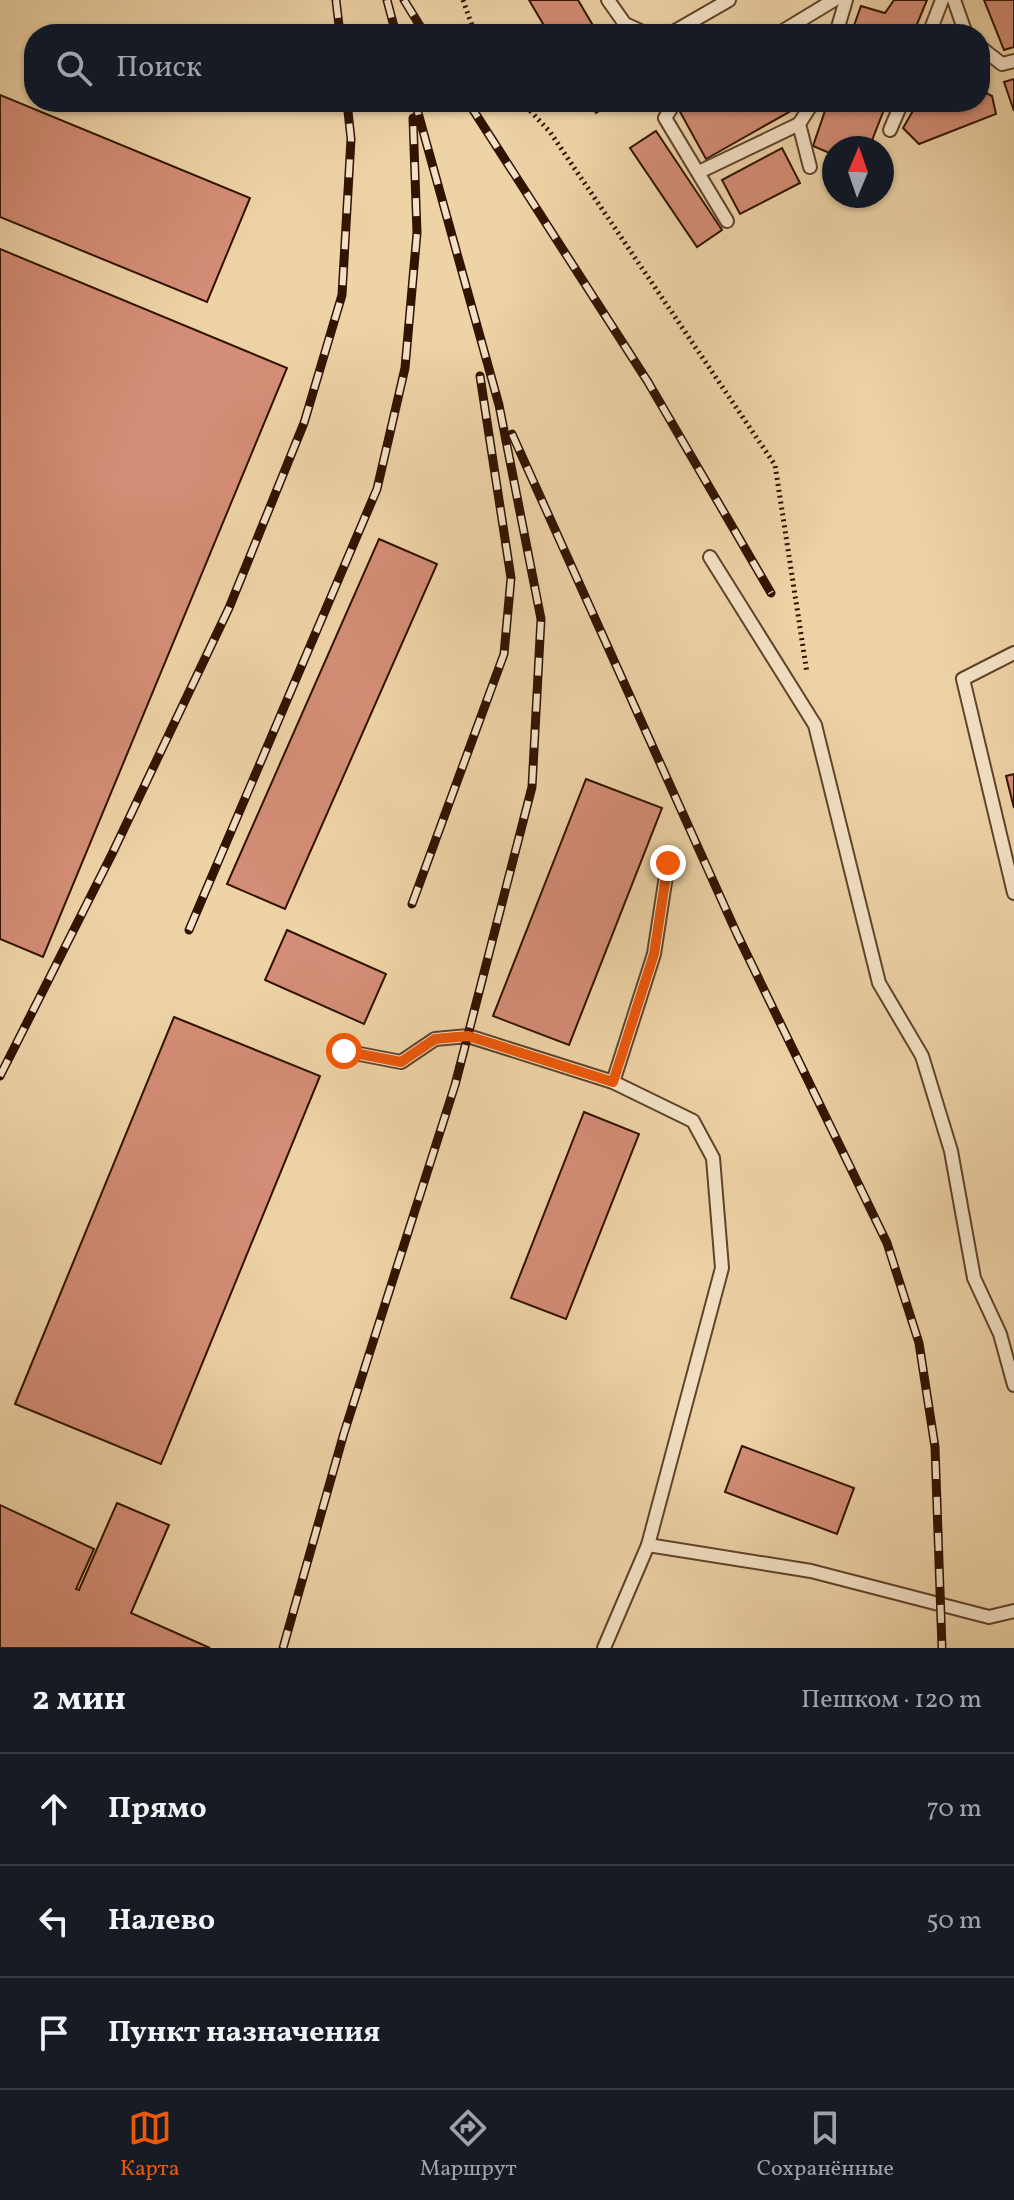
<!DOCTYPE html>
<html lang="ru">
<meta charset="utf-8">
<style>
:root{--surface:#171b24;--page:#242831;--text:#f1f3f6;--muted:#9ea1a6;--line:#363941;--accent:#ea580c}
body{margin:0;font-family:Vollkorn,serif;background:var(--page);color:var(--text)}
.compass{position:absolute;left:822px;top:136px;width:72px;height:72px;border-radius:50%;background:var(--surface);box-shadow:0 2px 6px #0004;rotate:2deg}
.stop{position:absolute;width:24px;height:24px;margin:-18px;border:6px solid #ea580c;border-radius:50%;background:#fff}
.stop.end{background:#ea580c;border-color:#fff;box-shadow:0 2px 8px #0008}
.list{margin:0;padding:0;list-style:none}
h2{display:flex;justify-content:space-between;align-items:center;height:104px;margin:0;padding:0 32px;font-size:34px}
h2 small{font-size:26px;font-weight:400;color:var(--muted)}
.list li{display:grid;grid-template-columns:52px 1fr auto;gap:24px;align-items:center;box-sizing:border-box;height:112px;padding:0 32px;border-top:2px solid var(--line)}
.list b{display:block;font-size:30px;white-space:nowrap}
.list em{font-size:26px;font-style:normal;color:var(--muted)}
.icon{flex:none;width:44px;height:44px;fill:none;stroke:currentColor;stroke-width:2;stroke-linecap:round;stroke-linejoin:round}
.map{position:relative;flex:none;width:1014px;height:1648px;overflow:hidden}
.search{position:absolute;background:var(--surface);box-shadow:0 2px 6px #0004;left:24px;right:24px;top:24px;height:88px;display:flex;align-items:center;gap:20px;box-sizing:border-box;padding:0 28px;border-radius:32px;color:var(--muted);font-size:30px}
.sheet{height:440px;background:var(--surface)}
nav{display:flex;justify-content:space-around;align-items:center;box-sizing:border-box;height:112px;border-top:2px solid var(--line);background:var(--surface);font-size:22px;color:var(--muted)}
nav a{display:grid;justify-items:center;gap:4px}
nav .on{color:var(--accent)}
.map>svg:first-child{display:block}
</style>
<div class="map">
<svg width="1014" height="1648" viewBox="0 0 1014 1648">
<rect width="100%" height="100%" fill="#eed3a7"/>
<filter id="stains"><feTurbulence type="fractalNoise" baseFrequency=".0025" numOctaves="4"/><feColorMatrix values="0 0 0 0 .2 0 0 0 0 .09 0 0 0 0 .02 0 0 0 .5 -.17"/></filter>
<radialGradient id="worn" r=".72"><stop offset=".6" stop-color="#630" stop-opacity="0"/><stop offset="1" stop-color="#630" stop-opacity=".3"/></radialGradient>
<g fill="#d48d76" stroke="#311301" stroke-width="2">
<path d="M529,0h49l20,34h-49z"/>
<path d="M894,0h33l-14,34h-62l10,-28 24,7z"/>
<path d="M984,0h30v47l-10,3z"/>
<path d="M1014,79v32l-10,-29z"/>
<path d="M980,90l12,6 4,18 -77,30 -16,-16 15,-26h62z"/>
<path d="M0,95l250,103 -43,104 -207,-85z"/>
<path d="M589,102h25l-18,11z"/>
<path d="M694,102h99l3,6 -90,51 -27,-49z"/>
<path d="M828,102h59l-18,46h-35v7l-21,-9z"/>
<path d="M656,131l66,99 -25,17 -67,-99z"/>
<path d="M782,148l18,35 -60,31 -18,-34z"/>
<path d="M0,249l287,119 -244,589 -43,-18z"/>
<path d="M379,539l58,25 -152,345 -58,-25z"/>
<path d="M1014,774v34l-8,-32z"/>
<path d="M586,779l76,29 -93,237 -76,-29z"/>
<path d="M287,930l99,44 -22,50 -99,-44z"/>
<path d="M174,1017l146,59 -159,388 -146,-60z"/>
<path d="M584,1112l55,22 -73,185 -55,-21z"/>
<path d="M742,1446l112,42 -17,46 -112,-42z"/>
<path d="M117,1503l52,22 -38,88 79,35h-210v-143l94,44 -18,40 3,1z"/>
</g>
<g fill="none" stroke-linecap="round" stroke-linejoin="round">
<g stroke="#60432a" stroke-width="16">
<g id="service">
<path d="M608,0l17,24 22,10"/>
<path d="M954,0l12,34"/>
<path d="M670,34l59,-34"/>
<path d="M778,34l56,-34"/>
<path d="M836,34l10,-34"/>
<path d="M929,34l13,-34"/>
<path d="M980,47l22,17 12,-3"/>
<path d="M675,102l-10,16 62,103"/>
<path d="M890,130l12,-28"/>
<path d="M810,167l-11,-43 14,-22"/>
<path d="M699,172l100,-48"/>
<path d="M710,557l105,168 64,258 43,73 29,95 23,127 26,56 14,51"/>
<path d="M1014,653l-51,26 51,214"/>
<path d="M344,1051l57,11 34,-23 33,-3 145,46"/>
<path d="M648,1545l74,-277 -9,-110 -20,-37 -80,-39 41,-128 14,-91"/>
<path d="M604,1648l44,-103 163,26 178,46 25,-6"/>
</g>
</g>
<g stroke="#311301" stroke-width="5" stroke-dasharray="2 4" stroke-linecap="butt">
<path d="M463,0l12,34"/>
<path d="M522,102l28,30 225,333 32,208"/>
</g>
<use href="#service" stroke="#f4e2c6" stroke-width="12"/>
<g stroke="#311301" stroke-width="9">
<g id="rail">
<path d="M336,0l4,34"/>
<path d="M387,0l9,34"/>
<path d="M404,0l21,34"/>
<path d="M468,102l180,280 123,211"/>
<path d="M512,434l225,500 150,309 32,100 16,104 7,201"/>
<path d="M412,904l92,-250 7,-76 -31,-202"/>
<path d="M189,930l188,-441 28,-121 12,-135 -4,-115"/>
<path d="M0,1076l112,-222 117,-246 75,-185 38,-128 9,-156 -4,-37"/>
<path d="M283,1648l61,-215 111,-348 77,-298 9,-168 -42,-214 -84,-303"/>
</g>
</g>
<use href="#rail" stroke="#f4e2c6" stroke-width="6" stroke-dasharray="18" stroke-linecap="butt"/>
</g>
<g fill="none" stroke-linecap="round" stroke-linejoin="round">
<path stroke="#ea580c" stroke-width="10" d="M344,1051l57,11 34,-23 33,-3 145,46 41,-128 14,-91"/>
</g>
<rect width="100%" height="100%" filter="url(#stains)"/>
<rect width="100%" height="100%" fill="url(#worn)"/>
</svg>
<svg class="compass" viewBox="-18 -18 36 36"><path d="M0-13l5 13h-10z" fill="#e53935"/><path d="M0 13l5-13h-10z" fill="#9ea1a6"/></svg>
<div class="stop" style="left:344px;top:1051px"></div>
<div class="stop end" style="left:668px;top:863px"></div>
<div class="search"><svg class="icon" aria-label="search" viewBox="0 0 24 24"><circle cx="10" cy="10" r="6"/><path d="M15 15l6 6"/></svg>Поиск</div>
</div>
<section class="sheet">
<h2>2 мин<small>Пешком · 120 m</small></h2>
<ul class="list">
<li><svg class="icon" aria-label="ahead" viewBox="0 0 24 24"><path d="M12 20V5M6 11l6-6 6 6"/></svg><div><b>Прямо</b></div><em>70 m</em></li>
<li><svg class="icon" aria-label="left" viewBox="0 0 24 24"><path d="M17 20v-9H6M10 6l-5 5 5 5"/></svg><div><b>Налево</b></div><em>50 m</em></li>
<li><svg class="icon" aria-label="arrive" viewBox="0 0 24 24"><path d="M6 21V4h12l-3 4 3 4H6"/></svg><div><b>Пункт назначения</b></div></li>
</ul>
</section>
<nav>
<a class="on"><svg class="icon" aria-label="map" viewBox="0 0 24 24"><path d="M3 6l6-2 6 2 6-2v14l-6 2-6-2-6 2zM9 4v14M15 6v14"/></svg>Карта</a>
<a><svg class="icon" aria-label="directions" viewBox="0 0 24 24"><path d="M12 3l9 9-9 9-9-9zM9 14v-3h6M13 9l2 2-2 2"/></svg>Маршрут</a>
<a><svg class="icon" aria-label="saved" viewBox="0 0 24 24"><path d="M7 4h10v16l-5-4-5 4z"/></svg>Сохранённые</a>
</nav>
